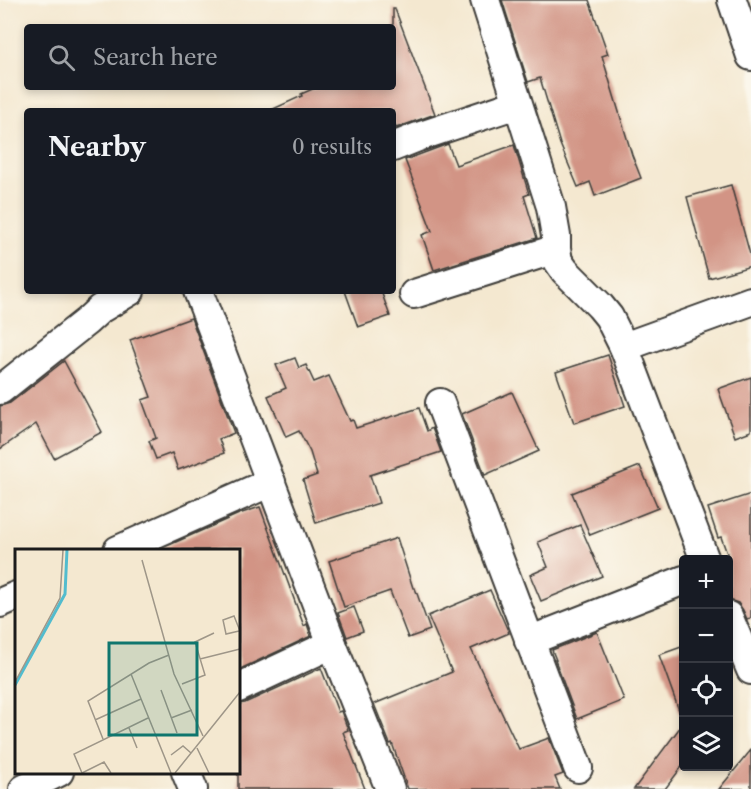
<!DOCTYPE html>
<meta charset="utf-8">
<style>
:root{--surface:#171b24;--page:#242831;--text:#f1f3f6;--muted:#9ea1a6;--line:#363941}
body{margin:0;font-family:"Libre Caslon Text",serif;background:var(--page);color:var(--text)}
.controls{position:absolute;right:18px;bottom:18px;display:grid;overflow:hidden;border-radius:6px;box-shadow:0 3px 9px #0003}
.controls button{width:54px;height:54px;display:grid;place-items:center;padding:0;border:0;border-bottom:2px solid var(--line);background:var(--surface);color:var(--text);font:30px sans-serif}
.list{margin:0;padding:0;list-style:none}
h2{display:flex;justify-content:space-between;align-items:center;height:78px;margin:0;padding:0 24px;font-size:26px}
h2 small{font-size:20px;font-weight:400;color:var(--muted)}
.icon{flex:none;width:33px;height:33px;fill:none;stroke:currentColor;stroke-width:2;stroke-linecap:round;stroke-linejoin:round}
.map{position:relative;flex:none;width:751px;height:789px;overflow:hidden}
.search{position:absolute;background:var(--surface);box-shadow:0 3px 9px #0003;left:24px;top:24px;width:372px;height:66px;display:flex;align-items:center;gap:15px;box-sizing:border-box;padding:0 21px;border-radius:6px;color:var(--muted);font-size:22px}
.panel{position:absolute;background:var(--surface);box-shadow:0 3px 9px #0003;left:24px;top:108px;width:372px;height:186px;border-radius:6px}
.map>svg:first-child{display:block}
</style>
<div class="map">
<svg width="751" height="789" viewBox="0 0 751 789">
<rect width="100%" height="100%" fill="#fbf7ec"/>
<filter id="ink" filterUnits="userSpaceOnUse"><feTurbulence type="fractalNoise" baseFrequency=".0167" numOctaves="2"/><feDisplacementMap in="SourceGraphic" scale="12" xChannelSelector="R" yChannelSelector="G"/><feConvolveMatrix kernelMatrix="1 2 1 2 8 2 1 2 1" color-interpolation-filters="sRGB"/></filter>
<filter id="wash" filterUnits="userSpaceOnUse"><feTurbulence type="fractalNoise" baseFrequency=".008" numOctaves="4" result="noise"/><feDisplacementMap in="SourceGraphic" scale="24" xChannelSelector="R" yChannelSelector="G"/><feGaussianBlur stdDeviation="1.35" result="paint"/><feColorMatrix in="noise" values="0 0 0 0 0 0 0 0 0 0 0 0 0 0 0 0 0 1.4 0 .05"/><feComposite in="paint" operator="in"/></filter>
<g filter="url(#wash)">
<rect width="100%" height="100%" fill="#f4e8d0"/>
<g id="blocks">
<g fill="#d29485">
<path d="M502,0h87l19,54 -6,2 30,99 9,23 -46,18 -5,-14 -12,5 -18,-43 -20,-66 -12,4z"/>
<path d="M393,9h2l40,105 -39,14 -3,-8v-9h-124l33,-15 -1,-2 16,-7h76z"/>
<path d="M448,144l8,21 58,-20 15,49 -5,2 13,42 -103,32 -12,-35 10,-4 -27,-71z"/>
<path d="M731,185l20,73v8l-42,12 -22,-81z"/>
<path d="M345,291h36l9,25 -32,11z"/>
<path d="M191,318l43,115 -15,6 5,14 -46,17 -6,-17 -16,6 -7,-18 7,-3 -14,-38 9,-3 -21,-57z"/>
<path d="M608,355l17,51 -51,17 -18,-51z"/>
<path d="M295,358l4,10 7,-3 8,17 15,-6 21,45 3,-1 3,8 63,-20 8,23 5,-3 9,24 -71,23 9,28 -63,20 -13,-43 14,-5 -7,-23 -11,-21 -13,6 -18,-41 18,-8 -10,-23z"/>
<path d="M64,361l38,71 -48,26 -18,-34 -36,25v-43l10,-3z"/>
<path d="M751,377v54l-16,6 -17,-48z"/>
<path d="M512,392l27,59 -54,24 -23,-61z"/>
<path d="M640,466l18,42 -68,27 -18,-42z"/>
<path d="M751,494v124l-4,1 -4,-9 -5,-7 -9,-3v-41l-8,-22 -3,1 -10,-30z"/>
<path d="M260,507l44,119 3,-2 4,12 -73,34v-120h-80l81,-36z"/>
<path d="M580,525l22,51 -61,25 -11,-26 18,-8 -10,-25z"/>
<path d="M397,538l16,50h2l15,42 -22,8 -18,-47 -46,16 -15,-46z"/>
<path d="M490,590l19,43 -38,16 48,100 30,-11 14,36 -8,3 5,12h-152l-16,-46 -2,1 -16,-40 78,-32 -24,-56z"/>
<path d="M354,607l9,24 -16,6 -9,-24z"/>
<path d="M597,632l27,68 -47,19 -22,-59h1l-4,-10z"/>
<path d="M684,646v69l-3,1 -22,-61z"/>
<path d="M321,668l17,44 3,-1 7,19 -5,2 22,57h-127v-85l7,-1z"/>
<path d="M684,722v42l-19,25h-31z"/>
<path d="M751,750v39h-32z"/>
</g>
</g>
</g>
<g filter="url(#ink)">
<use href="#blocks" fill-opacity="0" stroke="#3c3b37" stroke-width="1.5"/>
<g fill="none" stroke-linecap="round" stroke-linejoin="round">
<g stroke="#3c3b37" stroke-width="32">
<g id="minor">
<path d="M485,0l66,207 5,29v13l2,12 7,10 35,35 9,11 15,30 81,213"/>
<path d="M732,0l19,56"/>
<path d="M393,147l25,-10 99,-33"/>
<path d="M198,291l134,353 58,145"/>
<path d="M414,294l142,-45"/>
<path d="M624,347l127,-46"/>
<path d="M0,390l87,-69 13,-12 30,-18"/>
<path d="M440,403l138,365"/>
<path d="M118,550l153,-68"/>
<path d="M0,603l16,-7"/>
<path d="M728,616l23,54"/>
<path d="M529,641l155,-61"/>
<path d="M238,688l94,-44"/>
<path d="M186,772l7,17"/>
<path d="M24,789l35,-17"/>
</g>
</g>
<use href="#minor" stroke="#fff" stroke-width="28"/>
</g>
</g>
<g transform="translate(15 549)">
<rect width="225" height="225" fill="#f4e8d0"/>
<path fill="none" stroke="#52bcce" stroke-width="3" d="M0,136l50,-91 2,-44"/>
<path fill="none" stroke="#9e9688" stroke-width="1.5" d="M127,11l32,114 29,62M224,82l-13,3 -3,-14 11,-4 6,15M185,110l40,-10M116,125l40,99M0,133l45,-84 3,-48M167,135l23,-9 -10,-33 19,-9M146,141l16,43M156,169l21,-8M80,171l46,-21M114,179l8,20M88,190l-15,-38 61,-38 20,-8M182,199l12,25M156,206l12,-9 8,7M67,224l-8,-19 74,-36M67,224l22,-11 7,11M160,224l65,-81"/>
<path fill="#0f766e" fill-opacity="0.15" stroke="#0f766e" stroke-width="3" d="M94,94h88v92h-88z"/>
<rect width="225" height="225" fill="none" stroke="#1c1c1c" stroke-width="3"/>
</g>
</svg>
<div class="controls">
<button>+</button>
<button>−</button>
<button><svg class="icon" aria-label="locate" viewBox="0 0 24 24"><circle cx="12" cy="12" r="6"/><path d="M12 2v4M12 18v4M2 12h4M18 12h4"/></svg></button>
<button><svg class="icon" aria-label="layers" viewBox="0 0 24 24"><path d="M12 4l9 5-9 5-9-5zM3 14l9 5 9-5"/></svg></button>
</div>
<div class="search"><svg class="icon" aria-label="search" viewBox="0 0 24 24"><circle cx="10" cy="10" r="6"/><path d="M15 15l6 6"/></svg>Search here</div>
<section class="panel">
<h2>Nearby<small>0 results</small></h2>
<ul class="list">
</ul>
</section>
</div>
